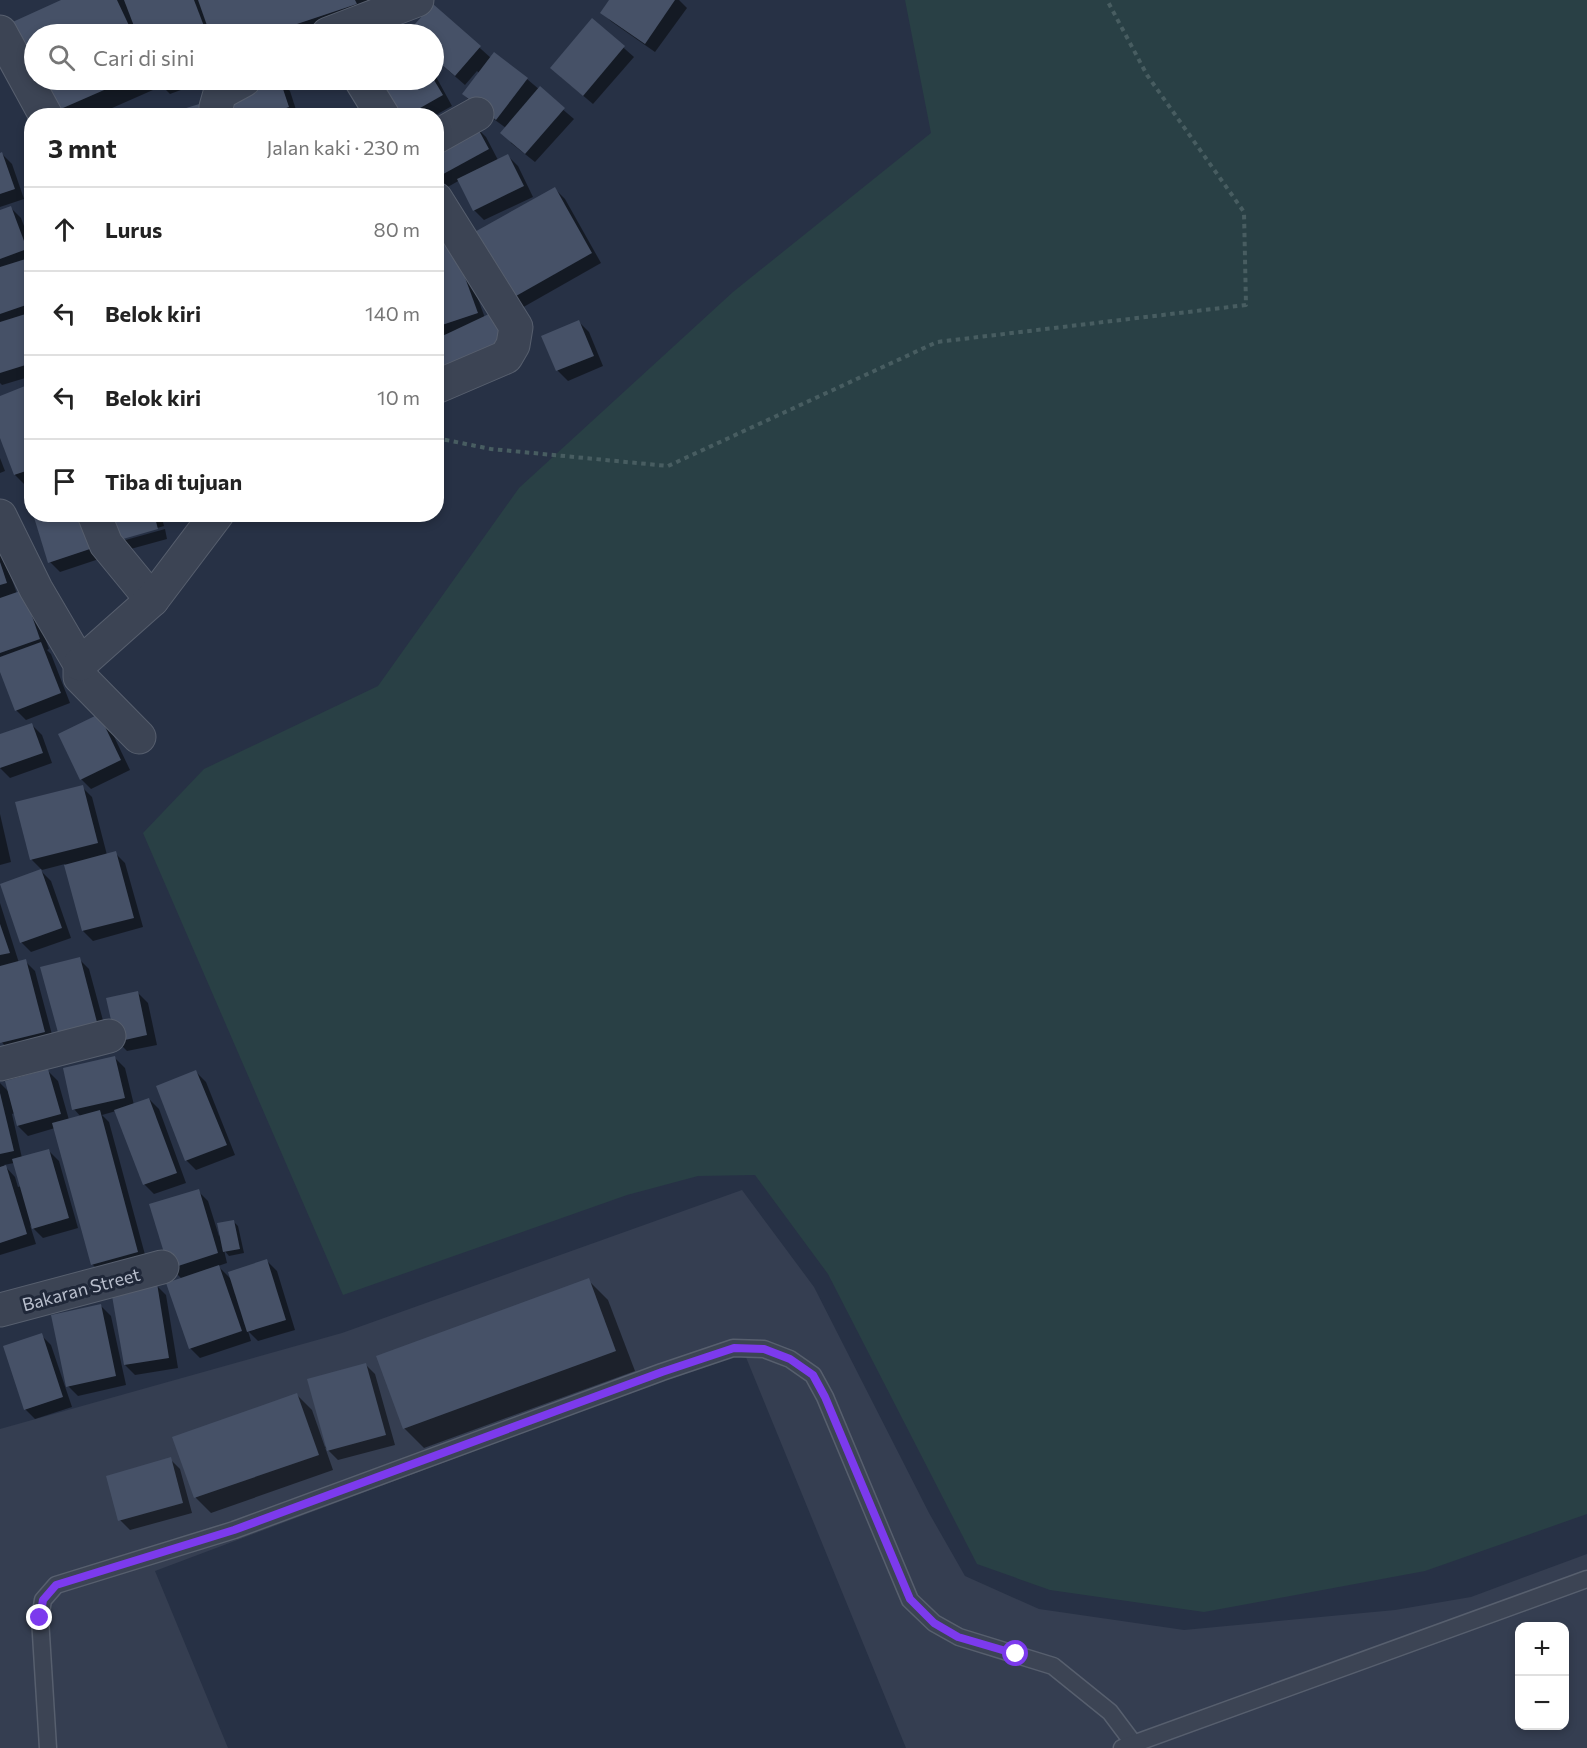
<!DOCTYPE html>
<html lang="id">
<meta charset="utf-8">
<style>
:root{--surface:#fff;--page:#f6f6f6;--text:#222;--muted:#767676;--line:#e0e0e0}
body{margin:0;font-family:Commissioner,sans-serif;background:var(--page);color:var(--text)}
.controls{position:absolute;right:18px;bottom:18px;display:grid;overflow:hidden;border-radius:12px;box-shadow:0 3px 9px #0003}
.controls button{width:54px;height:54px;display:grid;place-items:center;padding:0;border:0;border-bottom:2px solid var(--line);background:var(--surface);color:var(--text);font:30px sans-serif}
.stop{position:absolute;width:18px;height:18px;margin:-14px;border:4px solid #7c3aed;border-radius:50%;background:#fff}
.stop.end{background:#7c3aed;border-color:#fff;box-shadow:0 2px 6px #0008}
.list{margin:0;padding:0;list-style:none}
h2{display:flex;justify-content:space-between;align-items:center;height:78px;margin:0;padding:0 24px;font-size:26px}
h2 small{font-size:20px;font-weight:400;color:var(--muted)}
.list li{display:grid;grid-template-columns:39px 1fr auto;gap:18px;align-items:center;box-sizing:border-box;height:84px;padding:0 24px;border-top:2px solid var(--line)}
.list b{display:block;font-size:22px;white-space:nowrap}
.list em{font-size:20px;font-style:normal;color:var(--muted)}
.icon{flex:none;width:33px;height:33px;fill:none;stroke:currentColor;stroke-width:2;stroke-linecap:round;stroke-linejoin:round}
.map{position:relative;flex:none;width:1587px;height:1748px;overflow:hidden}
.search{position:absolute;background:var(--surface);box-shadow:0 3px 9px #0003;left:24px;top:24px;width:420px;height:66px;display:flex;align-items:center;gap:15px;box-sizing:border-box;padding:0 21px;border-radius:33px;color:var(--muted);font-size:22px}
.panel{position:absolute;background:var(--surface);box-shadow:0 3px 9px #0003;left:24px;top:108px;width:420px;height:414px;border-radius:24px}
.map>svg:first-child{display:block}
</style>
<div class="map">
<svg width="1587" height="1748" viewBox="0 0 1587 1748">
<rect width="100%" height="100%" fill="#273145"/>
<path fill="#353e51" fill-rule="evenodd" d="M742,1190l72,97 115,226 36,63 74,33 145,21 211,-20 76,-13 116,-43v194h-681l-163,-398 -588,221 73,177h-228v-319l342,-96zM1520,1626h44v100h-44z"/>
<path fill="#294045" d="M905,0h682v1514l-162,57 -221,41 -154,-22 -73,-26 -149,-290 -73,-99 -57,1 -71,19 -284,100 -200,-462 61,-64 174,-83 141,-198 214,-196 198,-159z"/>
<g fill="#0007" fill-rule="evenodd">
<path d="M65,0h302l8,22 10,-5 10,10 4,7h-365v46h174l-38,14 -8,-8 -68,30h-45l-41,-90z"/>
<path d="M611,0h68l8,8 -32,44 -43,-30 -10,-9z"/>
<path d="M433,6l58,52 36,21 47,40 -39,43 -24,-19 -5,-15 -33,-24 -10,-10 16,-21 -2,-2 -12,14 -31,-27v-24h-26z"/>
<path d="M592,20l42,37 -41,47 -32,-27z"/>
<path d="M434,73l18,33 -18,10h-47l-14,-26 19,-10h42z"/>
<path d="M280,81l10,10 8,25h-63z"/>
<path d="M476,127l10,10 12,23 10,-4 10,10 15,31 -49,23 -10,-10 -14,-30 -14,8 -10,-10v-31z"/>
<path d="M0,154h2l10,10 12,35 -24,8z"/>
<path d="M555,189l10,10 36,64 -81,46 -46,-74z"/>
<path d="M11,208l10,10 11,29v129l-30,9 -2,-2v-171z"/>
<path d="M436,224l18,8 31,86 -46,21 -3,-2z"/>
<path d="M579,322l10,10 14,34 -35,15 -10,-10 -15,-34z"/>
<path d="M25,388l7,7v87l-7,3 -10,-10 -15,-41v-36z"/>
<path d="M0,458l5,13 -5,2z"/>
<path d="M88,514l14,44 -42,14 -10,-10z"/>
<path d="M110,514h51l3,12 -42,12v3l43,-12 2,10 -40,11 -10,-10z"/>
<path d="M0,545l17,49 15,8 17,47 -2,1 4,4 19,49 -44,17 -10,-10 -16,-42z"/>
<path d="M99,716l10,10 21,44 -39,19 -10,-10z"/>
<path d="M32,725l10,10 10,28 -42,15 -10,-10v-32z"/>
<path d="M82,787l10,10 15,58 8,-2 10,10 18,64 -50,14 -10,-10 -18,-67 -23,6 -10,-10 -15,-57z"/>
<path d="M0,814l11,48 -11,3z"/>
<path d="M41,871l10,10 20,57 -40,14 -10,-10z"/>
<path d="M0,903l19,60 6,-2 10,10 19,71 -43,11 -11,-13z"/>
<path d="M79,959l10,10 18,66 -65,-67z"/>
<path d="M138,993l10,10 9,42 -30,6 -10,-10z"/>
<path d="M115,1058l10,10 9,37 15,-6 10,10 27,74 -32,11 -10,-10 -28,-73 -14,4 7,7 38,140 -45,12 -10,-10 -37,-136 -27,8 -10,-10 -3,-13 -3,1 10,44 27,-7 10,10 19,67 -35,10 -13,-13 6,19 -36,11v-172l9,9 39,-21 10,10 11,39 12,-3 -7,-8zM14,1163l7,23 -3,1 -3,-10 -11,-12z"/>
<path d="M196,1072l10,10 29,73 -39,15 -10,-10z"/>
<path d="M198,1191l10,10 11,35 14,-15 5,5 6,27 -15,3 -5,-6 3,13 -9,3 13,13 36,-18 10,10 18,59 -37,11 -10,-10 3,10 -51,17 -10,-10 -8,-69 -11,-11z"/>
<path d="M588,1280l20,20 27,71 -211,77 -20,-20z"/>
<path d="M156,1285l10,10 12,73 -43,7 -10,-10z"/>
<path d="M101,1306l10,10 15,69 -48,11 -10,-10z"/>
<path d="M41,1335l10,10 21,62 -37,12 -10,-10z"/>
<path d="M365,1364l10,10 20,71 -57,15 -13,-13 2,-1z"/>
<path d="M297,1395l15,15 21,60 -122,43 -15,-15 -22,-60z"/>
<path d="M170,1459l10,10 12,44 -62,17 -10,-10z"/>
</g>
<g fill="#465167">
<path d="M61,0h56l16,34h-99v46h93l-80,35 -41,-90z"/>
<path d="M124,0h70l13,34h-70z"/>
<path d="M198,0h157l2,4 -90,30h-57z"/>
<path d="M609,0h66l-30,44 -45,-31z"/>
<path d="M433,4l48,42 -26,30 -21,-18v-24h-28z"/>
<path d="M386,15l9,19h-49z"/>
<path d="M592,18l33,28 -42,50 -33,-28z"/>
<path d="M494,52l34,26 -32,42 -34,-26z"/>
<path d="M280,80l9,27 -25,9h-31l-6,-19z"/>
<path d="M389,80h45l9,15 -37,21h-20l-15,-26z"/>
<path d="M540,86l25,22 -40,46 -25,-21z"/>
<path d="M206,102l5,14h-48v-1z"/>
<path d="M476,125l13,24 -53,29v-32z"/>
<path d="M2,152l13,37 -15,5v-41z"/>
<path d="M508,154l16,32 -51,25 -16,-32z"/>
<path d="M555,187l37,66 -83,47 -38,-66z"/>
<path d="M11,206l16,43 -27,10v-49z"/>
<path d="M444,220l34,93 -42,14v-104z"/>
<path d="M32,257v46l-32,11v-47z"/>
<path d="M32,312v51l-32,10v-51z"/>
<path d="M491,313l17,37 -64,30 -8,-16v-25z"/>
<path d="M579,320l15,36 -38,15 -15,-35z"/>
<path d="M25,386l7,16v67l-18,6 -14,-37v-42z"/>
<path d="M33,514h49l11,34 -45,15z"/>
<path d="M109,514h45l4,15 -42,12z"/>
<path d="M0,562l7,21 -7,2z"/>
<path d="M23,590l17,49 -40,14v-55z"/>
<path d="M41,642l20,51 -46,18 -15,-39v-15z"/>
<path d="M99,714l22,46 -41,20 -22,-46z"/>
<path d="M32,723l11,30 -43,15v-34z"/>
<path d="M83,785l15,58 -68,17 -15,-58z"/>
<path d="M116,851l18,67 -52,13 -18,-66z"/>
<path d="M41,869l21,59 -42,15 -20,-59z"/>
<path d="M0,924l10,29 -10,2z"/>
<path d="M80,957l18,69 -39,10 -19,-69z"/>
<path d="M26,959l19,73 -45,11v-77z"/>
<path d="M138,991l9,44 -31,7 -10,-44z"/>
<path d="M115,1056l10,42 -53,12 -9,-42z"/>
<path d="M48,1069l13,45 -44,12 -12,-45z"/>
<path d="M196,1070l31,75 -42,16 -29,-75z"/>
<path d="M0,1093l14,58 -14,3z"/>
<path d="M149,1098l28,75 -34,12 -29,-75z"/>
<path d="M100,1110l38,142 -47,13 -39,-142z"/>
<path d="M49,1149l20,69 -37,11 -20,-70z"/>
<path d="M6,1165l21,69 -27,9v-76z"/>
<path d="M199,1189l19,64 -49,16 -20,-65z"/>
<path d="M234,1220l6,29 -17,3 -6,-29z"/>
<path d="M267,1259l19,61 -39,12 -19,-60z"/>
<path d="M219,1265l23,66 -53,18 -23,-66z"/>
<path d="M589,1278l27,73 -213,78 -27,-73z"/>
<path d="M157,1283l12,75 -45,7 -13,-75z"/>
<path d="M101,1304l15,72 -50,11 -15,-72z"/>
<path d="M42,1333l21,64 -39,13 -21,-64z"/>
<path d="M366,1363l20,72 -59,16 -20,-72z"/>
<path d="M297,1393l22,62 -125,43 -22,-61z"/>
<path d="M171,1457l12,46 -65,18 -12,-45z"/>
</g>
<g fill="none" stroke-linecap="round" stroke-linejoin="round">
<g stroke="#575f6e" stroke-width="19">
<g id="service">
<path d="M48,1748l-8,-130 3,-18 13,-15 178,-55 428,-158 71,-24 31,1 26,10 23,16 12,22 85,203 24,23 25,14 94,29 57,46 24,32"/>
<path d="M1122,1748l465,-169"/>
</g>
</g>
<g stroke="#575f6e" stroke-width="35">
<g id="minor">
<path d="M0,32l46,84"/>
<path d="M328,34l89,-34"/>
<path d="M361,80l22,36"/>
<path d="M218,116l-2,-9 4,-14 24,-13"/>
<path d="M436,137l41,-23"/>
<path d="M436,199l80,128 -3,18 -7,12 -70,30"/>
<path d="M94,514l12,30 46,56"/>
<path d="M0,516l36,73 44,75v13l59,60"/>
<path d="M80,664l72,-64 65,-86"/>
<path d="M0,1064l109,-28"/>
<path d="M0,1310l162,-43"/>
</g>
</g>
<path stroke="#485d61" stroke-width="4" stroke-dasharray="4.5 4.5" stroke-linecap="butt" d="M436,438l55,11 177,17 269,-124 309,-37 -2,-93 -97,-137 -40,-75"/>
<use href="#service" stroke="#3c4454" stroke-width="16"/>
<use href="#minor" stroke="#3c4454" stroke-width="33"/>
</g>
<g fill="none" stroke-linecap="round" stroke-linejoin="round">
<path stroke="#7c3aed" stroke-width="8" d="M40,1618l3,-18 13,-15 178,-55 428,-158 72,-24 30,1 26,10 23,16 12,22 85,202 24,24 24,14 58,17"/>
</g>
<g text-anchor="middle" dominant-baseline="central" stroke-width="6" stroke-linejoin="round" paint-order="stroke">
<g font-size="18" fill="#b9bfcd" stroke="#202839">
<text transform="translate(81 1289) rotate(-15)">Bakaran Street</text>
</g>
</g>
</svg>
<div class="controls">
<button>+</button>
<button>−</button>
</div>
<div class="stop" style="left:1016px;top:1654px"></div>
<div class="stop end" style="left:40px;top:1618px"></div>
<div class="search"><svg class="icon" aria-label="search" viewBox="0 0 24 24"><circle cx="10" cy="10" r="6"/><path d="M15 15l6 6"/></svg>Cari di sini</div>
<section class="panel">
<h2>3 mnt<small>Jalan kaki · 230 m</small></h2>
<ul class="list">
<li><svg class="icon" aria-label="ahead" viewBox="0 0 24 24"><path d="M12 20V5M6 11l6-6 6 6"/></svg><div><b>Lurus</b></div><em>80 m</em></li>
<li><svg class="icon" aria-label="left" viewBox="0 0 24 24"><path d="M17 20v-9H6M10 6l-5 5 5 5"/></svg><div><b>Belok kiri</b></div><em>140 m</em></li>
<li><svg class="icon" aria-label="left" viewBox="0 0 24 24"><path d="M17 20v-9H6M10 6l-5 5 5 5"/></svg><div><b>Belok kiri</b></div><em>10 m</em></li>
<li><svg class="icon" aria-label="arrive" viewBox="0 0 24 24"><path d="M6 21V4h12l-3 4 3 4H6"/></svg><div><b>Tiba di tujuan</b></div></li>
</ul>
</section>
</div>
